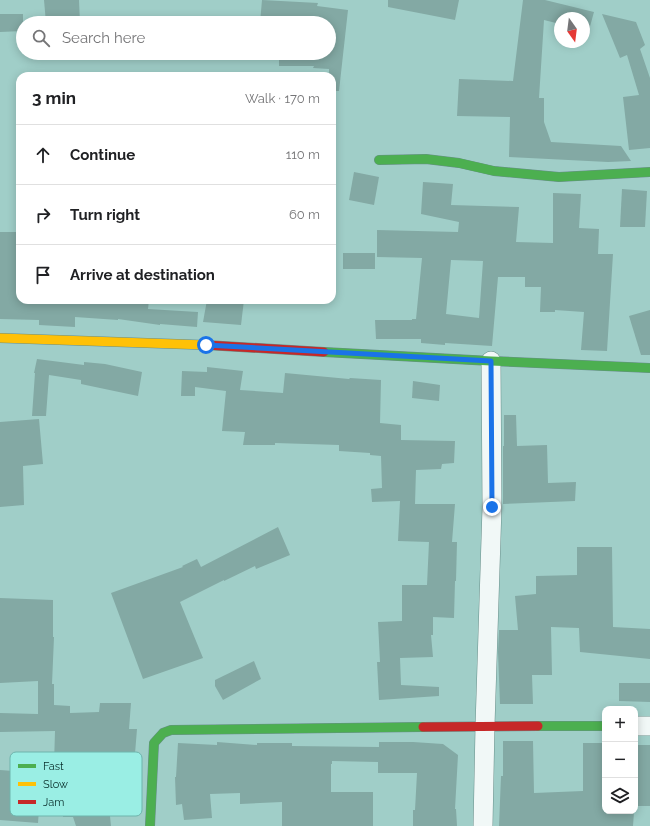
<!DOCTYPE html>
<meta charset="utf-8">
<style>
:root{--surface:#fff;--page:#f2f2f2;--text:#202124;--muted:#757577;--line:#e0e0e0}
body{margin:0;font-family:Raleway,sans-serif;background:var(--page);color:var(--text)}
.controls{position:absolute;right:12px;bottom:12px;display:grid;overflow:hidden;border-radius:8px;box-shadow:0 2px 10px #0003}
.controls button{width:36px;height:36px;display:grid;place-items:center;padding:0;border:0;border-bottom:1px solid var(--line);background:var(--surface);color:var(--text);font:20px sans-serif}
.compass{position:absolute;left:554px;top:12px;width:36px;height:36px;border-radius:50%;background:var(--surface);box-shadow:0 2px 10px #0003;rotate:166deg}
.stop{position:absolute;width:12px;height:12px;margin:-9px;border:3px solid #1a73e8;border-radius:50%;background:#fff}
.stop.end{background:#1a73e8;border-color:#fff;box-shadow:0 1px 4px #0008}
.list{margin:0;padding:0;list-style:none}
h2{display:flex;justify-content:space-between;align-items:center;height:52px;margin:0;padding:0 16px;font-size:17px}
h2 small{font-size:13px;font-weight:400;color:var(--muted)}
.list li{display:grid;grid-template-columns:26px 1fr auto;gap:12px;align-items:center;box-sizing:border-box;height:60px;padding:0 16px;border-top:1px solid var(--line)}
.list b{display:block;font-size:15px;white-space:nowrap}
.list em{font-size:13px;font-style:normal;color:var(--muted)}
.icon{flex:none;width:22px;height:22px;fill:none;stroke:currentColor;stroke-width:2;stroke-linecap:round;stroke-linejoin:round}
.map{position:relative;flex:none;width:650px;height:826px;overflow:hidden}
.search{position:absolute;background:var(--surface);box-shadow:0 2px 10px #0003;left:16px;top:16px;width:320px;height:44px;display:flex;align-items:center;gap:10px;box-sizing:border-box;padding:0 14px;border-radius:22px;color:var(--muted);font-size:15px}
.panel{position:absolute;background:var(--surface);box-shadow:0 2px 10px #0003;left:16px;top:72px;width:320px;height:232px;border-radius:12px}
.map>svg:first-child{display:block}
</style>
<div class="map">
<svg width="650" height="826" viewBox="0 0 650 826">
<rect width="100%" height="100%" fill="#a0cec8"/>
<g fill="#83a9a4" fill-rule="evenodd">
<path d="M44,0h35l1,23h-34z"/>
<path d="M262,0l56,3 -1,3 31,4 -9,81h-7v-15h-3v-7l-16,-1 1,-2h-35v-13h50v-30h-69z"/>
<path d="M388,0h71l-4,20 -67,-13z"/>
<path d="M523,0h22l49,12 -5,18 -5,-2v-10h-24v6l-16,-4 -5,78h5v24l7,20 70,4 10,15 -23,1 -99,-5 1,-40 -53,-1 2,-37 54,2z"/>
<path d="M0,14h23v17l-23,1z"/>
<path d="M602,14l34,8 9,23 -5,4 10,29v70l-21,2 -6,-53 16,-2 -12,-40 -7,3z"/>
<path d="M354,172l25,5 -5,28 -25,-5z"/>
<path d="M423,182l30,2 -2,21 68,2 -3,35 37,1v-50l28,1 -2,34 20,1 -1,25h15l-6,97 -26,-1 3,-38 -29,-2v2h-15l1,-25h-16v-10h-27l-6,69 -47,-3v2l-24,-2v-4h-45l-1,-19h37v-1h4l6,-61 -45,-1v-27l81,2 1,-10 -38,-8zM451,260l32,1 -4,57 -33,-4z"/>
<path d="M622,189l25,2 -2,36h-25z"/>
<path d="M0,232h20v68h129l-1,9 50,3 -1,15 -37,-3v1l-42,-6v1l-43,-3v10l-36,-2v-5l-39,-1z"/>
<rect x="343" y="253" width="32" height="16"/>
<path d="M207,300h37l-3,25 -38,-3z"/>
<path d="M650,310v45h-9l-12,-39z"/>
<path d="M37,359l47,6v-3l21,2 37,8 -4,24 -57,-12v-4l-32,-5 -3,41h-14l3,-43h-1z"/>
<path d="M207,367l36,4 -3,19 43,3 2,-20 64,6 1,-1 31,2 -1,43 21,2v15l54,1 -1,22 -12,1 -1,5 -25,1 -1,34h40l-3,38h5l-1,39h-1l-1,37 -21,-1v18h-2l2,22 -33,1 1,27 38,2v9l-60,4 -2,-38h3l-2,-40 24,-1v-36h25l2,-43 -31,-1 2,-40 -28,1 -1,-13 11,-1 -1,-32 -11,-1v-2l-31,-2v-6l-64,-2v2h-32l2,-13 -23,-1 4,-40 -31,-4v9h-14l1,-25 25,1z"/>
<path d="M413,381l27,4 -1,16 -27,-3z"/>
<path d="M504,415h12l1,31 30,-1 1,38 28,-1 -1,19 -72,3v-58h1z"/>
<path d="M39,419l4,45 -20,2 1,39 -24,2v-85z"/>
<path d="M278,527l12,28 -34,14 -1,-3 -31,15v-1l-44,22 23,56 -60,21 -32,-86 72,-26 -1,-1 15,-7 4,8z"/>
<path d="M577,547h35l1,80 37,2v30l-70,-7 -1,-24 -28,-1 1,48h-20l1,29h-33l-2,-52 1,-22h19l-3,-34 21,-2v-18l41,-1z"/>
<path d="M0,598l53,2v37h1l-2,47h2v21l16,1v7l29,-1 1,-9h31l-2,26h8l-3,37h-3l-2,50h-19l1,10h-35l-3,-9h-10l-1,-14h7v-38h-15l1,-34 -55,1v-19l38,1v-33l-38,2z"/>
<path d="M254,661l7,18 -38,21 -8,-14v-6z"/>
<path d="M619,683h31v19l-31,-1z"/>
<path d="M503,741h30l1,52 49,-2v-48h22v68l29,1 -1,14h-134l2,-50h2z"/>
<path d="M217,742l40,3v-2h35v3l87,1v-5h34l30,2 15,11 -3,54h1l1,17h-44v-16h2l2,-37h-39v-11l-46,-1v3h-1v28h42v34h-91v-24l-42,2v-11l-30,1 2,24 -28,2 -2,-16 -6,1 -1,-28h1l2,-34 39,2z"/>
<rect x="635" y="745" width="15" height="61"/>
<path d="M0,770l27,2 -1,35 13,2 -1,14 -38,-3z"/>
</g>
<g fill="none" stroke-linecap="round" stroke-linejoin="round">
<g stroke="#678e89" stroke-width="20">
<g id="street">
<path d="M635,726h15"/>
<path d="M483,826l2,-100 7,-219 -1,-146"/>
</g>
</g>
<g stroke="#678e89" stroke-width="10">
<g id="fast">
<path d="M379,160l47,-1 33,4 35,8 65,6 91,-5"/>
<path d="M324,352l167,9 159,7"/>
<path d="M538,726h67"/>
<path d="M150,826l4,-83 9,-10 8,-3 252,-3"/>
</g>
</g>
<g stroke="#678e89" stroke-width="10">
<path id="slow" d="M0,338l206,7"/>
</g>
<g stroke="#678e89" stroke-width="10">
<g id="jam">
<path d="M206,345l118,7"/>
<path d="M423,727l115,-1"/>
</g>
</g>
<use href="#street" stroke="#f1f8f7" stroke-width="19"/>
<use href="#fast" stroke="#4caf50" stroke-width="9"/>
<use href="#slow" stroke="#ffc107" stroke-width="9"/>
<use href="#jam" stroke="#c62828" stroke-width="9"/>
</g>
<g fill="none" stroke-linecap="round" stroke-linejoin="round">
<path stroke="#1a73e8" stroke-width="5" d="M206,345l285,16 1,146"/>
</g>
<rect x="10" y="752" width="132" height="64" rx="6" fill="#9aeee4" stroke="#6eb4ac" stroke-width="1"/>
<rect x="18" y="764" width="18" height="4" fill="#4caf50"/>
<rect x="18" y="782" width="18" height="4" fill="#ffc107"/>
<rect x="18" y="800" width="18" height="4" fill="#c62828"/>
<g font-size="11" fill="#072c29">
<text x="43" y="770">Fast</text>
<text x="43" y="788">Slow</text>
<text x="43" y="806">Jam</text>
</g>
</svg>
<div class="controls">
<button>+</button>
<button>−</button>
<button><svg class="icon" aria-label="layers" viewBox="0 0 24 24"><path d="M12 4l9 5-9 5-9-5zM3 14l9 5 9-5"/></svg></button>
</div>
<svg class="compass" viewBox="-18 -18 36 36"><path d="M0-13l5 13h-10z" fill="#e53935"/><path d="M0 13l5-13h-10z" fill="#757577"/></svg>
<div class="stop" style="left:206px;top:345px"></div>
<div class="stop end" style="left:492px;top:507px"></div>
<div class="search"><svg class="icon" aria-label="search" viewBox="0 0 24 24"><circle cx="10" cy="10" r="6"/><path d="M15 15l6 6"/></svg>Search here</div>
<section class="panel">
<h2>3 min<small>Walk · 170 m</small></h2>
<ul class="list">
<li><svg class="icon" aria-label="ahead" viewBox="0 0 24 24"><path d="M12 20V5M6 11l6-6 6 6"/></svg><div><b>Continue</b></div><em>110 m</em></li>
<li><svg class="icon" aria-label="right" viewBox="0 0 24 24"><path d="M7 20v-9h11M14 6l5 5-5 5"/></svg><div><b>Turn right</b></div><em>60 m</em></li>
<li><svg class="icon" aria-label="arrive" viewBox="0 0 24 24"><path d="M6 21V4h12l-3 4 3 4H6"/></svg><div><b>Arrive at destination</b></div></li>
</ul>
</section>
</div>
